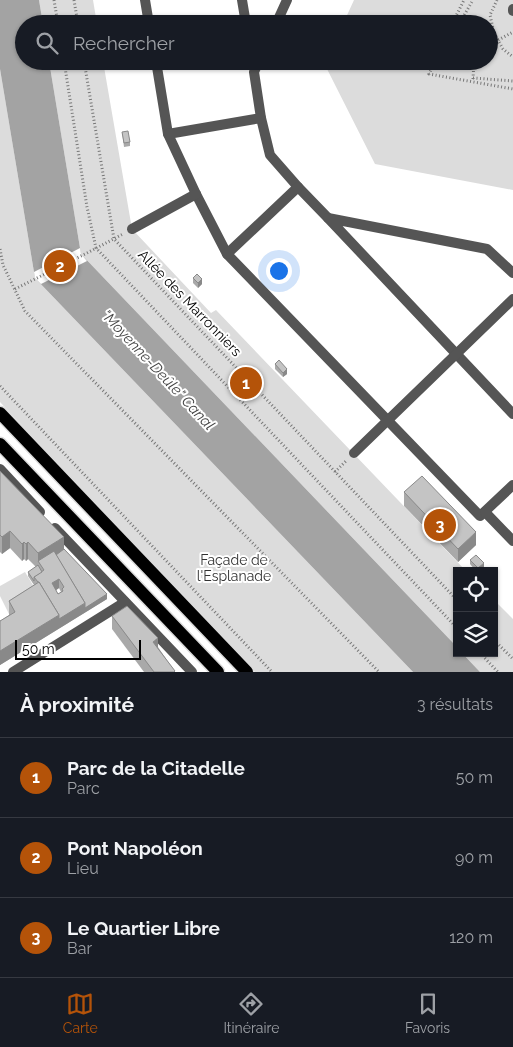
<!DOCTYPE html>
<html lang="fr">
<meta charset="utf-8">
<style>
:root{--surface:#171b24;--page:#242831;--text:#f1f3f6;--muted:#9ea1a6;--line:#363941;--accent:#b45309}
body{margin:0;font-family:Raleway,sans-serif;background:var(--page);color:var(--text)}
.controls{position:absolute;right:15px;bottom:15px;display:grid;overflow:hidden;border-radius:0px;box-shadow:0 1px 4px #0004}
.controls button{width:45px;height:45px;display:grid;place-items:center;padding:0;border:0;border-bottom:1px solid var(--line);background:var(--surface);color:var(--text);font:25px sans-serif}
.scale{position:absolute;left:15px;bottom:12px;width:126px;box-sizing:border-box;padding-left:5px;border:2px solid #000;border-top:0;font-size:14px;line-height:18px;white-space:nowrap;color:#000;-webkit-text-stroke:4px #fff;paint-order:stroke}
.you{position:absolute;left:278px;top:270px;width:18px;height:18px;margin:-12px;border:4px solid #fff;border-radius:50%;background:#1a73e8;box-shadow:0 0 0 8px #1a73e833}
.badge{display:grid;place-items:center;width:32px;height:32px;border-radius:50%;background:var(--accent);color:#fff;font-size:16px;font-weight:700}
.pin{position:absolute;translate:-50% -50%;border:2px solid #fff;box-shadow:0 1px 5px #0006}
.list{margin:0;padding:0;list-style:none}
h2{display:flex;justify-content:space-between;align-items:center;height:65px;margin:0;padding:0 20px;font-size:21px}
h2 small{font-size:16px;font-weight:400;color:var(--muted)}
.list li{display:grid;grid-template-columns:32px 1fr auto;gap:15px;align-items:center;box-sizing:border-box;height:80px;padding:0 20px;border-top:1px solid var(--line)}
.list b{display:block;font-size:19px;white-space:nowrap}
.list p{margin:0;font-size:16px;white-space:nowrap;color:var(--muted)}
.list em{font-size:16px;font-style:normal;color:var(--muted)}
.icon{flex:none;width:28px;height:28px;fill:none;stroke:currentColor;stroke-width:2;stroke-linecap:round;stroke-linejoin:round}
.map{position:relative;flex:none;width:513px;height:672px;overflow:hidden}
.search{position:absolute;background:var(--surface);box-shadow:0 1px 4px #0004;left:15px;right:15px;top:15px;height:55px;display:flex;align-items:center;gap:12px;box-sizing:border-box;padding:0 18px;border-radius:28px;color:var(--muted);font-size:19px}
.sheet{height:305px;background:var(--surface)}
nav{display:flex;justify-content:space-around;align-items:center;box-sizing:border-box;height:70px;border-top:1px solid var(--line);background:var(--surface);font-size:14px;color:var(--muted)}
nav a{display:grid;justify-items:center;gap:2px}
nav .on{color:var(--accent)}
.map>svg:first-child{display:block}
</style>
<div class="map">
<svg width="513" height="672" viewBox="0 0 513 672">
<rect width="100%" height="100%" fill="#fff"/>
<g fill="#dcdcdc">
<path d="M39,0h54l4,24h-54z"/>
<path d="M354,0h159v190l-138,-26 -50,-99 1,-4h163v-37h-146z"/>
<path d="M49,61h54l29,168 79,84 5,-3 250,261h-9v76l-376,-393z"/>
<path d="M0,69l35,209 378,394h-158l-112,-117 -143,-153z"/>
<path d="M25,572l14,23 -30,19 -9,-18v-10z"/>
<path d="M494,600l19,19v53h-33l-18,-19h32z"/>
</g>
<path fill="#a3a3a3" d="M0,0h39l4,24h-19v37h25l32,193 376,393v6h5l18,19h-67l-378,-394 -35,-209z"/>
<path fill="#fff" d="M80,248l1,6 6,7 -46,23 -6,-6 -1,-6z"/>
<g fill="none" stroke-linecap="round" stroke-linejoin="round">
<g stroke="#dbdbdb" stroke-width="15">
<g id="primary">
<path d="M0,413l247,259"/>
<path d="M0,444l218,228"/>
</g>
</g>
<g stroke="#777" stroke-width="3" stroke-dasharray="1 2.5" stroke-linecap="butt">
<path d="M54,0l4,24"/>
<path d="M74,0l4,24"/>
<path d="M497,0l-7,15 4,18 9,16 10,8"/>
<path d="M452,24l12,-24"/>
<path d="M459,24l14,-24"/>
<path d="M489,45l24,-13"/>
<path d="M64,61l23,146 9,41 361,380"/>
<path d="M84,61l30,178 343,361"/>
<path d="M435,61l-6,13 84,15"/>
<path d="M473,78l40,3"/>
<path d="M473,79l1,-18"/>
<path d="M0,249l3,16 22,46 354,361"/>
<path d="M15,289l72,-36 36,-19"/>
<path d="M0,386l272,286"/>
<path d="M335,472l11,-11"/>
<path d="M494,640l19,19"/>
<path d="M480,653l18,19"/>
</g>
<g stroke="#555" stroke-width="10">
<path d="M145,0l4,24"/>
<path d="M242,0l4,24"/>
<path d="M513,9v2"/>
<path d="M276,24l11,-24"/>
<path d="M156,61l12,73 28,60 31,60 253,262 33,-31"/>
<path d="M259,61l-5,11 7,46 9,37 28,32 30,31"/>
<path d="M168,134l93,-16"/>
<path d="M132,229l64,-35"/>
<path d="M227,254l71,-67"/>
<path d="M513,273l-26,-24 -159,-31 185,196"/>
<path d="M354,453l159,-154"/>
<path d="M485,512l28,29"/>
</g>
<g stroke="#555" stroke-width="10">
<path d="M0,469l40,43"/>
<path d="M55,528l137,144"/>
<path d="M13,672l112,-70"/>
</g>
<use href="#primary" stroke="#000" stroke-width="12"/>
</g>
<g fill="#a9a9a9" fill-rule="evenodd">
<path d="M122,132l8,10v4l-6,1z"/>
<path d="M193,278l9,6 -4,4 -5,-5z"/>
<path d="M275,364l12,10 -4,3 -8,-8z"/>
<path d="M0,471l64,79 43,49 -107,66v-44l9,-6v-14l25,-16 -6,-9v-4l8,-5 -8,-8 -2,2 -2,-2 -2,2 -12,-13 -8,6 -2,-2zM59,588l2,4 -3,2 -2,-4z"/>
<path d="M404,492l72,53 -18,17 -54,-56z"/>
<path d="M470,560l14,8 -3,3h-5l-6,-7z"/>
<path d="M112,616l46,31 17,25h-31l-32,-43z"/>
</g>
<g fill="#898989">
<path d="M202,279v5l-4,4v-5z"/>
<path d="M287,369v5l-4,3v-4z"/>
<path d="M10,531v17l-8,6v-17z"/>
<path d="M476,532v13l-18,17v-13z"/>
<path d="M64,537v17l-26,7v-8z"/>
<path d="M24,542v17l-2,2v-17z"/>
<path d="M28,542v17l-2,2v-17z"/>
<path d="M484,563v5l-3,3h-3v-3z"/>
<path d="M59,579v9l-7,5v-10z"/>
<path d="M107,594v5l-107,66v-14l59,-36z"/>
<path d="M158,638v13l-5,-9z"/>
</g>
<g fill="#c4c4c4" stroke="#898989" fill-rule="evenodd">
<path d="M128,131l2,11 -6,1 -2,-11z"/>
<path d="M197,274l5,5 -4,4 -5,-5z"/>
<path d="M279,360l8,9 -4,4 -8,-9z"/>
<path d="M0,471l64,66 -26,16 -10,-11 -2,2 -2,-2 -2,2 -12,-13 -8,6 -2,-2z"/>
<path d="M422,476l54,56 -18,17 -54,-57z"/>
<path d="M64,549l43,45 -22,14v-5l-29,-48z"/>
<path d="M54,551l31,52 -26,16v-4l-20,-33h-1l-4,-5 10,-7 -6,-9zM59,579l5,8 -2,2 1,2 -5,3 -6,-11z"/>
<path d="M476,555l8,8 -6,5 -8,-8z"/>
<path d="M38,565l4,7 -8,5v4l-6,-9z"/>
<path d="M39,582l20,33 -59,36v-30l15,-9 -6,-11z"/>
<path d="M127,606l31,32 -5,4 22,29 -1,1h-20l-42,-56z"/>
</g>
<g text-anchor="middle" dominant-baseline="central" stroke-width="4" stroke-linejoin="round" paint-order="stroke">
<g font-size="14" fill="#000" stroke="#fff">
<text transform="translate(190 303) rotate(46)">Allée des Marronniers</text>
</g>
<g font-size="14" fill="#333" stroke="#fff">
<text x="234" y="560">Façade de<tspan x="234" dy="16">l'Esplanade</tspan></text>
</g>
<g font-size="15" font-style="italic" fill="#444" stroke="#fff">
<text transform="translate(158 370) rotate(47)">"Moyenne-Deûle" Canal</text>
</g>
</g>
</svg>
<div class="controls">
<button><svg class="icon" aria-label="locate" viewBox="0 0 24 24"><circle cx="12" cy="12" r="6"/><path d="M12 2v4M12 18v4M2 12h4M18 12h4"/></svg></button>
<button><svg class="icon" aria-label="layers" viewBox="0 0 24 24"><path d="M12 4l9 5-9 5-9-5zM3 14l9 5 9-5"/></svg></button>
</div>
<div class="scale">50 m</div>
<div class="you"></div>
<div class="pin badge" style="left:246px;top:383px">1</div>
<div class="pin badge" style="left:60px;top:266px">2</div>
<div class="pin badge" style="left:440px;top:525px">3</div>
<div class="search"><svg class="icon" aria-label="search" viewBox="0 0 24 24"><circle cx="10" cy="10" r="6"/><path d="M15 15l6 6"/></svg>Rechercher</div>
</div>
<section class="sheet">
<h2>À proximité<small>3 résultats</small></h2>
<ul class="list">
<li><span class="badge">1</span><div><b>Parc de la Citadelle</b><p>Parc</p></div><em>50 m</em></li>
<li><span class="badge">2</span><div><b>Pont Napoléon</b><p>Lieu</p></div><em>90 m</em></li>
<li><span class="badge">3</span><div><b>Le Quartier Libre</b><p>Bar</p></div><em>120 m</em></li>
</ul>
</section>
<nav>
<a class="on"><svg class="icon" aria-label="map" viewBox="0 0 24 24"><path d="M3 6l6-2 6 2 6-2v14l-6 2-6-2-6 2zM9 4v14M15 6v14"/></svg>Carte</a>
<a><svg class="icon" aria-label="directions" viewBox="0 0 24 24"><path d="M12 3l9 9-9 9-9-9zM9 14v-3h6M13 9l2 2-2 2"/></svg>Itinéraire</a>
<a><svg class="icon" aria-label="saved" viewBox="0 0 24 24"><path d="M7 4h10v16l-5-4-5 4z"/></svg>Favoris</a>
</nav>
